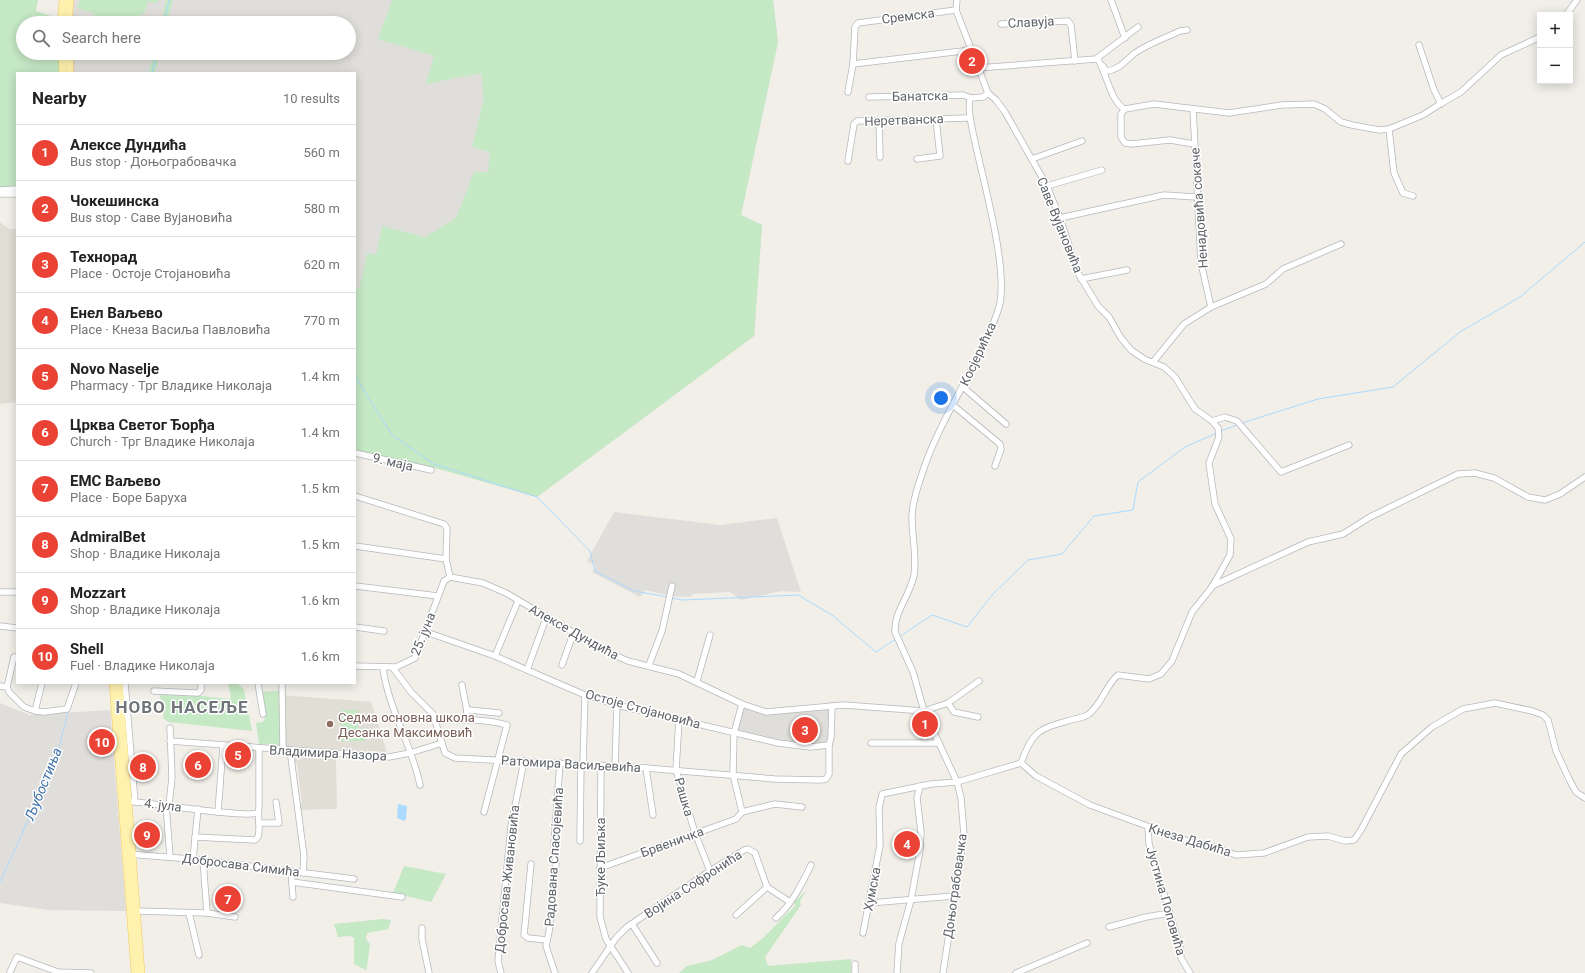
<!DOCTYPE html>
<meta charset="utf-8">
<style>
:root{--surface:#fff;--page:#f2f2f2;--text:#222;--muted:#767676;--line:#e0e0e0;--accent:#ea4335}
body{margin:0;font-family:Roboto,sans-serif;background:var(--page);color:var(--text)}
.controls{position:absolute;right:12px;top:12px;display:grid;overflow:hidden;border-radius:0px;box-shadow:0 2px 10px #0003}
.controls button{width:36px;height:36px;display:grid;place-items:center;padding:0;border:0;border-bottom:1px solid var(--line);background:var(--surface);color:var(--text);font:20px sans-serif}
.you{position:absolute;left:941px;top:398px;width:14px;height:14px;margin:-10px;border:3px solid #fff;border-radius:50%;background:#1a73e8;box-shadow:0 0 0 6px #1a73e833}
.badge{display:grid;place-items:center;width:26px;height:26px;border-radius:50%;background:var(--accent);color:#fff;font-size:13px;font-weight:700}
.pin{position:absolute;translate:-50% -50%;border:2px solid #fff;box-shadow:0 1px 4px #0006}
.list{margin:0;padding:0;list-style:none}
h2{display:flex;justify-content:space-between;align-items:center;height:52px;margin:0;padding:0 16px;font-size:17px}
h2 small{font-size:13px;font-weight:400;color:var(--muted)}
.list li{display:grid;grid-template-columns:26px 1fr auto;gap:12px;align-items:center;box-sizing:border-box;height:56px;padding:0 16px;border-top:1px solid var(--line)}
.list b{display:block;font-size:15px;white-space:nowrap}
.list p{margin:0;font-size:13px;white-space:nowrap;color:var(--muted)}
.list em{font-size:13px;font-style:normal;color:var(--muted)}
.icon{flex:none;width:22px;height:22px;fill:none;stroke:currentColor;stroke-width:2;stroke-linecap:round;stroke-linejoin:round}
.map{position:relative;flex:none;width:1585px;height:973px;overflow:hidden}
.search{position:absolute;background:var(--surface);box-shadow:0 2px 10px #0003;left:16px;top:16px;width:340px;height:44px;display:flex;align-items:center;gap:10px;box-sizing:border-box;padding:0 14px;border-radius:22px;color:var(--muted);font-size:15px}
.panel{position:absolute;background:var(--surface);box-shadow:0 2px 10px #0003;left:16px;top:72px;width:340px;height:612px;border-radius:0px}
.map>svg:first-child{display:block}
</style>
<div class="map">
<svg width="1585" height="973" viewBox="0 0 1585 973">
<rect width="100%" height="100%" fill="#f1efe8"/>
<g fill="#e0deda">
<path d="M70,0h703l5,42 -37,173 21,10 -8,111 -217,161 -105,-30 -77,-14v-380h-285l-1,-20h280v-30h-281z"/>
<path d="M614,512l106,13 57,-7 24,74 -20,-1 -40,9 -11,-8 -37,2 -2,3 -20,-1 -26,-6 -5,7 -48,-25 4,-6 -9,-5z"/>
<path d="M0,703l30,12 80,-5 16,201 -79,-1 -47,-7z"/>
<path d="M742,704l20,7 70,-5 -1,36 -21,5 -76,-14z"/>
</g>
<g fill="#e1ded6">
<path d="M0,222l9,7h8v173l-17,2z"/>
<path d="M282,695l89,7 16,50 -104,-5z"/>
<path d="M296,754l40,2 1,53 -37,1 -1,-6 3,-1 -5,-39h-3l-1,-8z"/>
</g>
<g fill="#c5e8c5">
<path d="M0,0h38l-2,11 25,8v4h-38v30h39l2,20h-47v116l-17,1z"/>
<path d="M80,0h78l-1,3 -9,-1 -4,11 -15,10h-29l-7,-10 -16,-5z"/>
<path d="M166,0h7l-6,23h-6z"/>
<path d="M392,0h381l5,42 -37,173 21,10 -8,111 -217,161 -105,-30 -77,-14v-165l4,1 8,-36 9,2 6,-29 43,11 31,-19 18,-46h14l2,-20 -18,-5 12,-49 -3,-25 -55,11 8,-28 -56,-17z"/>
<path d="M153,53h7l-5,20h-6z"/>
<path d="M228,683c7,0 13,1 16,7l8,41 -84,-9 -5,-4 1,-10 -4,-11 1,-2 40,1 28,3 2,-2z"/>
<path d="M279,691l1,54 -21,-1 -3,-21 7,-1 2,-4 -6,-26z"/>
<path d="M341,710h17v18h8l-1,13h-25z"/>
<path d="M404,866l42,8 -15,28 -38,-9z"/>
<path d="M806,891l-6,10 1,4 -36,52 3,9 83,-7v14h-172l8,-7 25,-6 30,-15 8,3 12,-9 33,-33 -1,-4z"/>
<path d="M383,919l8,1 -3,9 -21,4 -1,6 4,5 -3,23 -1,3 -12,-6v-26l-3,-2 -13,1 -4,-13z"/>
</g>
<path fill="#aadaff" d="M398,804l9,2 -1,13 -2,2 -7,-3z"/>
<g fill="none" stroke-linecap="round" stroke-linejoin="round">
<g stroke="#aadaff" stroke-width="1">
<path d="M164,23l5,-23"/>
<path d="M152,73l5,-20"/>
<path d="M355,376l37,59 42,29 103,33 53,54 5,20 39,20 34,6"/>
<path d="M1242,423l76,-24 75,-12 67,-55 60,-35 65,-55"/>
<path d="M1221,431l16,-6"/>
<path d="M671,598l12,2 115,-5 34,20 44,37 20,-13"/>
<path d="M899,637l33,-22 35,12 25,-32 36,-35 34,-6 32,-38 39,-6 5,-28 47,-35 32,-14"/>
<path d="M0,882l56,-123 12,-47"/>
</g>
<g stroke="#b5b8bc" stroke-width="7">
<g id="minor">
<path d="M1111,0l14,38"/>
<path d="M1566,15l11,-15"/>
<path d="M1001,24l67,-3 3,4 4,36"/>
<path d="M1419,45l15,45 7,14"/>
<path d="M1097,58c9,12 13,44 28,51l29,-5 75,9 53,-8 32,-1 11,5 16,13 11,3 27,5 10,-1 34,-14 17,-11 21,-12 40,-37 39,-18"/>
<path d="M853,64l118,-14"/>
<path d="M1103,66l3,5c12,0 20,-11 29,-18 13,-9 30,-15 45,-22l7,-1"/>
<path d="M977,68l119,-9 42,-32"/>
<path d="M848,92l5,-28 2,-37 3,-4 98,-13"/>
<path d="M869,97l94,-2 8,3"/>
<path d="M1125,109l-4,5v23l4,6 6,1 39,-4 24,4"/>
<path d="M1193,109l8,154 10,44"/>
<path d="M879,121l1,36"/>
<path d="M1389,129l5,44 9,20 10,3"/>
<path d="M917,159l23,-3 -4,-37"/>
<path d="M1032,159l50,-18"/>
<path d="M848,161l6,-37 3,-3 112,-3"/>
<path d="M1047,186l55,-16"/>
<path d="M0,190l17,-1"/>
<path d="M0,194h17"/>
<path d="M1060,218l104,-23 32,2"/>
<path d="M1081,279l46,-9"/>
<path d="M1153,362l31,-38 27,-17 55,-23 17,-15 58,-25"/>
<path d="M963,387l43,37"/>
<path d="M954,406l46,38 1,5 -6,17"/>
<path d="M1212,421l13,-4 12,4 44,51 68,-27"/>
<path d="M355,453l76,17"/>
<path d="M355,496l89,28 3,4 -1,31 4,18"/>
<path d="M355,546l91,13"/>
<path d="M450,577l33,6 23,10 99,58 23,10 51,13 63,30 24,8 78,-7 80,6 24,-8 31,-22"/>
<path d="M355,586l83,10"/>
<path d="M1212,586l96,-44 35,-8 27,-17 88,-43 17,-1 19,5 34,19 17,3 15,-6 25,-17"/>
<path d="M0,592h17"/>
<path d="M0,626l17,2"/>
<path d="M355,627l29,4"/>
<path d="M426,632l69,24 90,39 32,10 161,38 32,4 19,-2 2,-7 1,-32"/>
<path d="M495,656l23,-55"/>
<path d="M562,665l11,-31"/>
<path d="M649,665l13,-34 10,-45"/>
<path d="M355,666l41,1 19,-9 29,-77 6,-4"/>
<path d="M383,668c5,40 29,77 37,117"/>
<path d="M393,668l18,24 22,22 12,39 10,5 191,10 129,11 46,1 5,-1 3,-5v-29"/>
<path d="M527,670l19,-52"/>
<path d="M697,681l13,-46"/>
<path d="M42,683l-7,28 9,1 23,-3 9,-26"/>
<path d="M125,683l10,119"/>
<path d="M258,683l5,31"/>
<path d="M282,683l1,67"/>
<path d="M462,685l5,26"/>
<path d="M0,686l7,1 2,5 15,15 11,4"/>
<path d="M7,687l7,-30h3"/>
<path d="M154,691l44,2 3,-3v-7"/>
<path d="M948,703l6,9 24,5"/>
<path d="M742,704l-8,29 -1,41 9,38"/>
<path d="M465,719l2,-8 2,-1 30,3"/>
<path d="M679,719l-3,51 19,63 15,38"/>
<path d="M436,720c24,0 48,-2 71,5l-23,87"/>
<path d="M170,741l219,16 21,-4 32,-10"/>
<path d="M871,743h68"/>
<path d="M290,750l14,106 -1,17"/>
<path d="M1021,763l15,13 54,29 103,38 18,3 25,9 28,-2 44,-16 20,-1 17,5 9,-1 7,-10 40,-76 31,-27 31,-18 32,-6 37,8 11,4 5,5 8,31 13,28 7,13 9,6"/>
<path d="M583,764l2,-69"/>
<path d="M601,765l-1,152 6,22 22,34"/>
<path d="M615,766l2,-61"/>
<path d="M646,768l7,47"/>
<path d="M128,801c21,2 117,17 129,12"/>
<path d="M166,805l4,52"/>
<path d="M169,805l3,-28 -2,-49"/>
<path d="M218,812l5,-66"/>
<path d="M742,812l33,-8 27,3"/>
<path d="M259,823h20l-3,-21"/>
<path d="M1148,828l1,16 31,103 1,11 9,15"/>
<path d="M195,837l60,3 3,-3c3,-10 -1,-21 1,-30v-59"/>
<path d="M580,841l1,-77"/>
<path d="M128,854l75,6 151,19"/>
<path d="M193,859l5,-50"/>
<path d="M203,860l4,53"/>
<path d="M531,864l-7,71 4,3 19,2"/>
<path d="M600,868l136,-49 6,-7"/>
<path d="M291,871l2,26"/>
<path d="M292,882l110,15"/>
<path d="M869,903l85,-7"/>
<path d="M136,911l71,2 28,4"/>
<path d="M189,913l10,42"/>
<path d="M736,915l31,-28"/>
<path d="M776,918c16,-14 26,-34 35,-53"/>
<path d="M632,924l25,39"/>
<path d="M1109,927l37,-10 24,-4"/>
<path d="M422,928v11l7,34"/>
<path d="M863,933l17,-88 -1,-37 3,-14 49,-10 26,-2 64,-19c12,-33 18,-34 50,-43 6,-2 13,-2 18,-6 14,-12 17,-29 29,-39l31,4 12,-5 11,-13 20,-49 20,-25 18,-32 1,-16 -16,-35 -6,-41 10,-26 -1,-9 -6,-7 -17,-12 -20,-32 -11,-10 -20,-8 -13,-9 -10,-12 -12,-21 -11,-11 -20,-33 -18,-55 -13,-32 -42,-74 -9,-12 -8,-7 -32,-83 1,-10"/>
<path d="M10,972l7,-15 41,15 33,1"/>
<path d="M501,973l-3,-12 13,-135 13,-65"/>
<path d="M555,973l-9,-27 3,-14 7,-68 -2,-21 6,-80"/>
<path d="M592,973l24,-35 11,-11 83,-56 34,-21 4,-1 7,4 12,34 23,15"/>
<path d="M855,973v-9"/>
<path d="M897,973l2,-30 12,-43 9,-50 1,-18 -4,-34 3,-12"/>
<path d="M943,973l21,-138 -3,-37 -4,-16 -33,-71 -11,-39 -18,-40c-1,-21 15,-36 19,-57 3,-19 -2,-38 -2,-57 0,-15 5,-30 10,-44 12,-39 38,-81 56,-118 8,-16 18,-35 22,-53 10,-56 -41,-193 -29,-205l12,-1 5,-4"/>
<path d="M1016,973l71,-30"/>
</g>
</g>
<g stroke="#f2c960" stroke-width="8">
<g id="major">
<path d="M61,23l2,-23"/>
<path d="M68,23l2,-23"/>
<path d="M62,53l1,20"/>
<path d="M69,53l1,20"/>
<path d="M113,683l22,290"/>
<path d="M119,683l22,290"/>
</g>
</g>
<use href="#minor" stroke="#fff" stroke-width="5.5"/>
<use href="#major" stroke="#fff2af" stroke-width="7"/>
</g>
<circle fill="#8d6e63" stroke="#fff" stroke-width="1.5" cx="330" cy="724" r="4"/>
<g text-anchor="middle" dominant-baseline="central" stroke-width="3" stroke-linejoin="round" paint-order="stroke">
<g font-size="13" fill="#5f6368" stroke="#fff">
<text transform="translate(908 16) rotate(-7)">Сремска</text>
<text transform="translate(1031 22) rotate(-3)">Славуја</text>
<text transform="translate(920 96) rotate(-1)">Банатска</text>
<text transform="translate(904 120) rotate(-2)">Неретванска</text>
<text transform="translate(1199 208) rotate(-94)">Ненадовића сокаче</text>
<text transform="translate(1060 225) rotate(68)">Саве Вујановића</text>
<text transform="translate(978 354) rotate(-65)">Косјерићка</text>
<text transform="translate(393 462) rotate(13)">9. маја</text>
<text transform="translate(574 632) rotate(29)">Алексе Дундића</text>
<text transform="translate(423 634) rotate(-68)">25. јуна</text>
<text transform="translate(643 709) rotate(15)">Остоје Стојановића</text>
<text transform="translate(328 753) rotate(3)">Владимира Назора</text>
<text transform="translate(571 764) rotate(3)">Ратомира Васиљевића</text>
<text transform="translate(684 797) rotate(74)">Рашка</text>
<text transform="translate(163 805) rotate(7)">4. јула</text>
<text transform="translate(1190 840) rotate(17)">Кнеза Дабића</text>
<text transform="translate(672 842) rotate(-20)">Брвеничка</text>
<text transform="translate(554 857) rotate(-86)">Радована Спасојевића</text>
<text transform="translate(600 857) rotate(-90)">Ђуке Љиљка</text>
<text transform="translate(241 865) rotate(7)">Добросава Симића</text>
<text transform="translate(507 879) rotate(-84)">Добросава Живановића</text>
<text transform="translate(693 884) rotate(-33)">Војина Софронића</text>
<text transform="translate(955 886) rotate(-82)">Доњограбовачка</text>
<text transform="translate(872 889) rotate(-79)">Хумска</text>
<text transform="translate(1166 901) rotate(74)">Јустина Поповића</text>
</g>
<g font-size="13" fill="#785e54" stroke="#fff" text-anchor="start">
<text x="338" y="717">Седма основна школа<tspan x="338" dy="15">Десанка Максимовић</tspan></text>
</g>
<g font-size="14" font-style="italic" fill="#4174aa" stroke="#fff">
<text transform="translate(43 784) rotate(-68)">Љубостиња</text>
</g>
<g font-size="17" font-weight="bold" letter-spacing="1" fill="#70757a" stroke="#fff">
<text x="182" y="707">НОВО НАСЕЉЕ</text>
</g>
</g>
</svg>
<div class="controls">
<button>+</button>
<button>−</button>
</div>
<div class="you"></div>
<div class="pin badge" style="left:925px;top:724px">1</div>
<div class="pin badge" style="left:972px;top:61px">2</div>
<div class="pin badge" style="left:805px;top:730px">3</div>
<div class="pin badge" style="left:907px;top:844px">4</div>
<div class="pin badge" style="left:238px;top:755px">5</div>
<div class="pin badge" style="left:198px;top:765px">6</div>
<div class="pin badge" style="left:228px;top:899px">7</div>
<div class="pin badge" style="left:143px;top:767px">8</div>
<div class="pin badge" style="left:147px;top:835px">9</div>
<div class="pin badge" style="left:102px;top:742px">10</div>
<div class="search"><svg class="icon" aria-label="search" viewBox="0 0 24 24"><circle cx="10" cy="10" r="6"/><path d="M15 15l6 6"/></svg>Search here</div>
<section class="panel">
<h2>Nearby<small>10 results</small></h2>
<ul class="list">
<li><span class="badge">1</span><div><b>Алексе Дундића</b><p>Bus stop · Доњограбовачка</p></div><em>560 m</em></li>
<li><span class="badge">2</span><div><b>Чокешинска</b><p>Bus stop · Саве Вујановића</p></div><em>580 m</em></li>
<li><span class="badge">3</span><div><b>Технорад</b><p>Place · Остоје Стојановића</p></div><em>620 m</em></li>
<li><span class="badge">4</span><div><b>Енел Ваљево</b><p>Place · Кнеза Васиља Павловића</p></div><em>770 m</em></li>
<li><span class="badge">5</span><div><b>Novo Naselje</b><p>Pharmacy · Трг Владике Николаја</p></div><em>1.4 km</em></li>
<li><span class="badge">6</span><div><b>Црква Светог Ђорђа</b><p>Church · Трг Владике Николаја</p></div><em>1.4 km</em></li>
<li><span class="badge">7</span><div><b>ЕМС Ваљево</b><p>Place · Боре Баруха</p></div><em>1.5 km</em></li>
<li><span class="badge">8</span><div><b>AdmiralBet</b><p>Shop · Владике Николаја</p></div><em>1.5 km</em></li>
<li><span class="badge">9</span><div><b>Mozzart</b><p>Shop · Владике Николаја</p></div><em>1.6 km</em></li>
<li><span class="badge">10</span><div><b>Shell</b><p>Fuel · Владике Николаја</p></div><em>1.6 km</em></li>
</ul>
</section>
</div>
